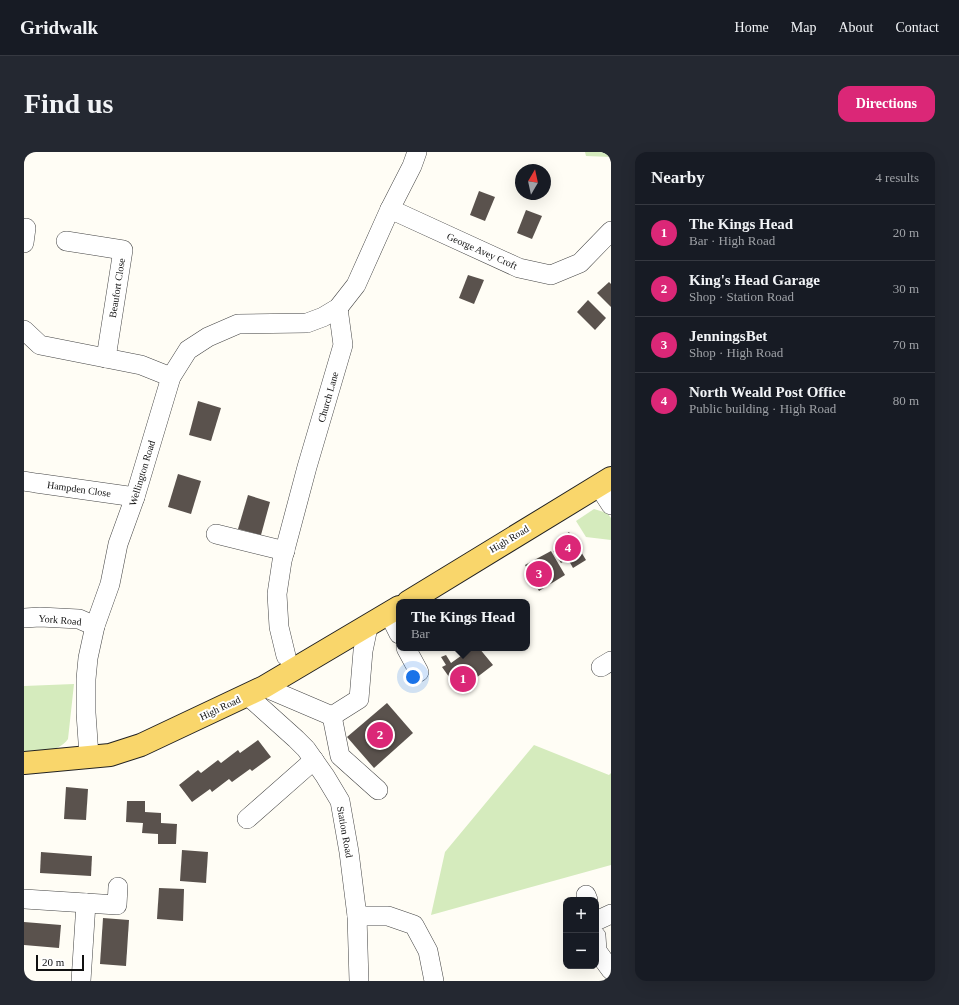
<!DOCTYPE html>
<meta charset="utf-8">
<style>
:root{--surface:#171b24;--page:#242831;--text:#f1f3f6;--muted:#9ea1a6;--line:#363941;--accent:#db2777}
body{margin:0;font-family:"Times New Roman",serif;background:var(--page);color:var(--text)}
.controls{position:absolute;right:12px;bottom:12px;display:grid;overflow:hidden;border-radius:8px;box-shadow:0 4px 16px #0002}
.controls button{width:36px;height:36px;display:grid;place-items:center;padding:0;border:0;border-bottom:1px solid var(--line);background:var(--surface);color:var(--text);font:20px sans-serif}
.compass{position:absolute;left:491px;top:12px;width:36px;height:36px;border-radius:50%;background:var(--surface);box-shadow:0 4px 16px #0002;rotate:9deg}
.scale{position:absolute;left:12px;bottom:10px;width:48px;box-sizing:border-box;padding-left:4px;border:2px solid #111;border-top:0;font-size:11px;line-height:14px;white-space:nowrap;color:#111;-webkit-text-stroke:3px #fff;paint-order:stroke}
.you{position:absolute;left:389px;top:525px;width:14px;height:14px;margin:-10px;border:3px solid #fff;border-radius:50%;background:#1a73e8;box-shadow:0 0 0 6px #1a73e833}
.badge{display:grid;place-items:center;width:26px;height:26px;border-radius:50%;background:var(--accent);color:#fff;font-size:13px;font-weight:700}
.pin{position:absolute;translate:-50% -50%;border:2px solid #fff;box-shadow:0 1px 4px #0006}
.popup{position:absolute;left:372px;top:447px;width:134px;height:52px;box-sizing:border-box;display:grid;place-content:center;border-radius:8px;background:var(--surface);filter:drop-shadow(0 1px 3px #0005);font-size:13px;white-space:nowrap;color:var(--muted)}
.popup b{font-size:15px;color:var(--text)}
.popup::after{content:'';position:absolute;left:50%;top:100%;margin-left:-8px;border:8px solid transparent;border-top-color:var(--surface)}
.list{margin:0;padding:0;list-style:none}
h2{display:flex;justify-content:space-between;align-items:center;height:52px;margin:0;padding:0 16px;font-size:17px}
h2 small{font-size:13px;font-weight:400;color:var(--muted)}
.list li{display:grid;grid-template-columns:26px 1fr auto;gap:12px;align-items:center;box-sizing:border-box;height:56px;padding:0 16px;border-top:1px solid var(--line)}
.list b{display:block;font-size:15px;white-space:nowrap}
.list p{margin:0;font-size:13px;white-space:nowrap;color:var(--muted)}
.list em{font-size:13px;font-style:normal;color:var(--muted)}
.map{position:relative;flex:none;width:587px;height:829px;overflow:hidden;border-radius:12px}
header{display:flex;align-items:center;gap:24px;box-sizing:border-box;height:56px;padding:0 20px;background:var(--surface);border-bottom:1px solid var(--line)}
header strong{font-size:19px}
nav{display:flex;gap:22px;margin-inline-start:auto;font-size:14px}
.intro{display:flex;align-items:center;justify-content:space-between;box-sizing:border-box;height:96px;padding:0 24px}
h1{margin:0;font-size:28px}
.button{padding:10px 18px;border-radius:12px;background:var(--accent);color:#fff;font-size:14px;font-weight:700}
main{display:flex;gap:24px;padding:0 24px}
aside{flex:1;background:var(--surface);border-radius:12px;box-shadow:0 4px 16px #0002}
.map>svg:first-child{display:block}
</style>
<header>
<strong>Gridwalk</strong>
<nav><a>Home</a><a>Map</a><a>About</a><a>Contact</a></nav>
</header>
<div class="intro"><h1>Find us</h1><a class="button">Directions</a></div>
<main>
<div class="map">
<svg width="587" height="829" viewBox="0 0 587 829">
<rect width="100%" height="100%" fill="#fffdf5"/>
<g fill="#d5ebbd">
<path d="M561,0h26v5l-25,-1z"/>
<path d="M570,357l13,4 4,5v22l-25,-3 -10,-16z"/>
<path d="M50,532l-6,55c-10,14 -28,12 -44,14v-67z"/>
<path d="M510,593l75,30 2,-2v92l-180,50 14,-63z"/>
</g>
<g fill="#5a524d">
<path d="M455,39l16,6 -10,24 -15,-6z"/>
<path d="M502,58l16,6 -10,23 -15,-6z"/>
<path d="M444,123l16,5 -10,24 -15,-6z"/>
<path d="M585,130l2,2v23l-14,-14z"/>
<path d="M564,148l18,18 -11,12 -18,-18z"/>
<path d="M174,249l23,7 -10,33 -22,-6z"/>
<path d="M154,322l23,7 -10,33 -23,-7z"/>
<path d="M224,343l22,7 -9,33 -23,-6z"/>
<path d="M545,380l17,28 -13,8 -5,-9 -7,4 -8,-12 8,-5 -3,-6z"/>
<path d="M527,399l14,24 -26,16 -14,-26z"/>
<path d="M448,496h7l14,17 -34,26 -17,-24 4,-2 -5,-8 5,-2 5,8z"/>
<path d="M363,551l26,30 -39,35 -27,-31z"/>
<path d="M234,588l13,17 -19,14 -2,-2 -18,13 -3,-3 -17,13 -2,-3 -18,13 -13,-17 19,-15 3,3 17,-13 3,3 17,-13 2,3z"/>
<path d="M42,635l22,2 -2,31 -22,-1z"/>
<path d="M103,649h18v11l16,1v10l16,1 -1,20h-18v-10l-16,-1 1,-10 -17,-1z"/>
<path d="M158,698l26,2 -2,31 -26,-2z"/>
<path d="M17,700l51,4 -1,20 -51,-3z"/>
<path d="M135,736l25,1 -1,32 -26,-2z"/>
<path d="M79,766l26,2 -3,46 -26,-2z"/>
<path d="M0,770l37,3 -2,23 -35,-3z"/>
</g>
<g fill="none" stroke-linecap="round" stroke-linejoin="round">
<g stroke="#444" stroke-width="20">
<g id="minor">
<path d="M366,57l129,59 32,7 29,-12 31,-32"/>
<path d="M42,89l57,9 -17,108"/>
<path d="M0,91l2,-15"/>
<path d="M0,178l16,15 101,20 30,12"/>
<path d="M0,329l12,2 99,14"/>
<path d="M574,333l13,20"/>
<path d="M192,382l69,17"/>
<path d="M365,462l10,20"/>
<path d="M0,466l16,-1 39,2 16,7"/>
<path d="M382,496l13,24"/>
<path d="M262,504l-7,-29 -2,-33 5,-33 25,-94 36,-122 -5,-37"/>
<path d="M577,515l10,-6"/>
<path d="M240,535l68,29 27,-17 4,-48 5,-24"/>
<path d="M223,543l49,44 10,10 19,27 15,25 9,51 8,64 2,65"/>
<path d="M308,564l8,40 38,34"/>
<path d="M65,604l-3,-43v-34l2,-21 7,-32 15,-42 8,-40 17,-47 36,-120 17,-27 20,-13 30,-13 69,-1 16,-6 15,-9 18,-23 34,-76 22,-43 5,-14"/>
<path d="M223,667l67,-59"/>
<path d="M562,743l2,5"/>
<path d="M0,747l93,6 1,-18"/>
<path d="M333,764h31l26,9 14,26 6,30"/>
<path d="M572,769l15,-7"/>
<path d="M572,784l1,15 14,19"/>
<path d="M57,829l5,-78"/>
</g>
</g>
<g stroke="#222" stroke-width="24">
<g id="major">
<path d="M384,450l203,-124"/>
<path d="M0,611l86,-8 31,-10 123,-58 135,-80"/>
</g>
</g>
<use href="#minor" stroke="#fff" stroke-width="19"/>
<use href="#major" stroke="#f9d66b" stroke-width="22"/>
</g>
<g text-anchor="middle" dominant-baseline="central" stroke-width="4" stroke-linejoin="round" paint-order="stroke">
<g font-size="10" fill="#111" stroke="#fff">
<text transform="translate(458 99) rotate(24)">George Avey Croft</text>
<text transform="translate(93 136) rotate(-81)">Beaufort Close</text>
<text transform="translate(304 245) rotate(-74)">Church Lane</text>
<text transform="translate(118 321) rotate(-73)">Wellington Road</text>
<text transform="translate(55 337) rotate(8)">Hampden Close</text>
<text transform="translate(485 387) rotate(-31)">High Road</text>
<text transform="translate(36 468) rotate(5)">York Road</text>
<text transform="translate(196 556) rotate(-25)">High Road</text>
<text transform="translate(321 680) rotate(80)">Station Road</text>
</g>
</g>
</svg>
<div class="controls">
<button>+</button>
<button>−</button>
</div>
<svg class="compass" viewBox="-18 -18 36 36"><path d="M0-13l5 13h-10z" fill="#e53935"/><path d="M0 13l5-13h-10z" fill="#9ea1a6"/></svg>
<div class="scale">20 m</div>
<div class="you"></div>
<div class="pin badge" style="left:439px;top:527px">1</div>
<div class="popup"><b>The Kings Head</b>Bar</div>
<div class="pin badge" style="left:356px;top:583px">2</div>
<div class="pin badge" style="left:515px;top:422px">3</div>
<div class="pin badge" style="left:544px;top:396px">4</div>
</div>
<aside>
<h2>Nearby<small>4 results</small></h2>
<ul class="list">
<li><span class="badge">1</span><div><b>The Kings Head</b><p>Bar · High Road</p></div><em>20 m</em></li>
<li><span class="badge">2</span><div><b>King's Head Garage</b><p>Shop · Station Road</p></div><em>30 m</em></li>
<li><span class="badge">3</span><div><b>JenningsBet</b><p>Shop · High Road</p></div><em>70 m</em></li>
<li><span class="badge">4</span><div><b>North Weald Post Office</b><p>Public building · High Road</p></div><em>80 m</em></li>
</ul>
</aside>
</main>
